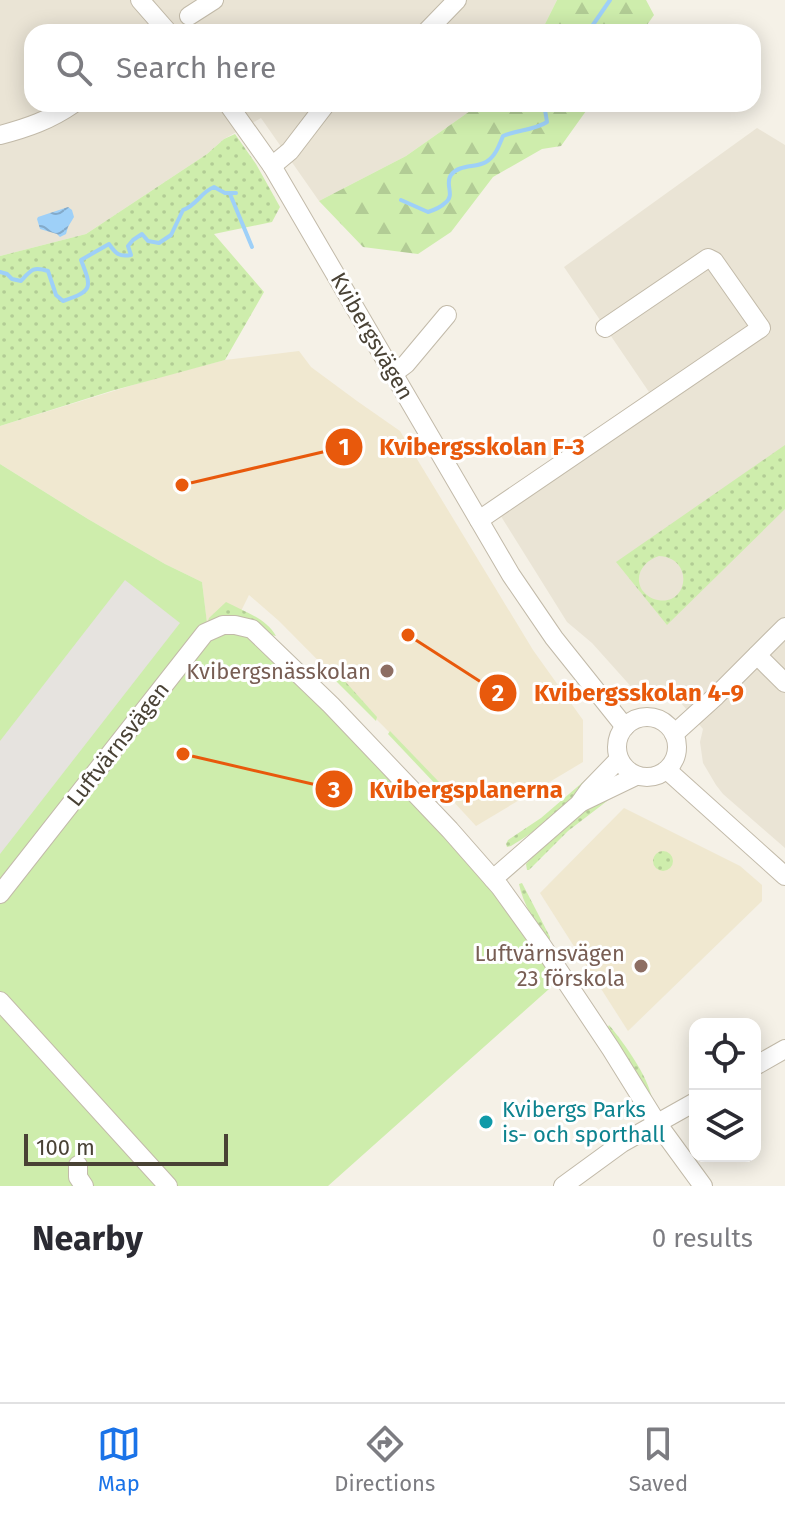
<!DOCTYPE html>
<meta charset="utf-8">
<style>
:root{--surface:#fff;--page:#f2f2f3;--text:#2b2b33;--muted:#7c7c81;--line:#e1e1e2;--accent:#1a73e8}
body{margin:0;font-family:"Fira Sans",sans-serif;background:var(--page);color:var(--text)}
.controls{position:absolute;right:24px;bottom:24px;display:grid;overflow:hidden;border-radius:16px;box-shadow:0 4px 20px #0003}
.controls button{width:72px;height:72px;display:grid;place-items:center;padding:0;border:0;border-bottom:2px solid var(--line);background:var(--surface);color:var(--text);font:40px sans-serif}
.scale{position:absolute;left:24px;bottom:20px;width:204px;box-sizing:border-box;padding-left:8px;border:4px solid #494235;border-top:0;font-size:22px;line-height:28px;white-space:nowrap;color:#494235;-webkit-text-stroke:6px #fff;paint-order:stroke}
.list{margin:0;padding:0;list-style:none}
h2{display:flex;justify-content:space-between;align-items:center;height:104px;margin:0;padding:0 32px;font-size:34px}
h2 small{font-size:26px;font-weight:400;color:var(--muted)}
.icon{flex:none;width:44px;height:44px;fill:none;stroke:currentColor;stroke-width:2;stroke-linecap:round;stroke-linejoin:round}
.map{position:relative;flex:none;width:785px;height:1186px;overflow:hidden}
.search{position:absolute;background:var(--surface);box-shadow:0 4px 20px #0003;left:24px;right:24px;top:24px;height:88px;display:flex;align-items:center;gap:20px;box-sizing:border-box;padding:0 28px;border-radius:24px;color:var(--muted);font-size:30px}
.sheet{height:216px;background:var(--surface)}
nav{display:flex;justify-content:space-around;align-items:center;box-sizing:border-box;height:112px;border-top:2px solid var(--line);background:var(--surface);font-size:22px;color:var(--muted)}
nav a{display:grid;justify-items:center;gap:4px}
nav .on{color:var(--accent)}
.map>svg:first-child{display:block}
</style>
<div class="map">
<svg width="785" height="1186" viewBox="0 0 785 1186">
<defs>
<pattern id="grass-dots" width="8" height="8" patternUnits="userSpaceOnUse" patternTransform="scale(2)"><rect width="8" height="8" fill="#ceedac"/><path d="M2 2h.1M6 6h.1" fill="none" stroke="#b2cc95" stroke-width="1.8" stroke-linecap="round"/></pattern>
<pattern id="forest-firs" width="22" height="20" patternUnits="userSpaceOnUse" patternTransform="scale(2)"><rect width="22" height="20" fill="#ceedac"/><path d="M5 1l3.5 6h-7zM16 11l3.5 6h-7z" fill="#b2cc95"/></pattern>
<pattern id="water-waves" width="16" height="10" patternUnits="userSpaceOnUse" patternTransform="scale(2)"><rect width="16" height="10" fill="#9ed0f8"/><path d="M0 5q4-4 8 0t8 0" fill="none" stroke="#83aaca"/></pattern>
</defs>
<rect width="100%" height="100%" fill="#f5f1e7"/>
<g fill="#eae4d5">
<path d="M0,0h557l-16,32h-509v72h448l-74,52 -87,45 -58,-83 -37,21 -17,15 -121,80 -86,22z"/>
<path d="M757,128l28,17v703l-62,-54 -7,-9 -13,-22 -3,-21 3,-13 -22,-26 -33,-5 -13,-7 -43,-48 -25,-21 -75,-120 157,-110 -85,-125z"/>
</g>
<g fill="#f0e8d0">
<path d="M299,351l12,16 46,34 43,30 133,219 50,70v42l-107,64 -84,-91 -113,-114 -30,-26 -13,26 -29,3 -5,-42 -37,-18 -77,-45 -88,-55v-38l159,-49 66,-17z"/>
<path d="M624,808l116,58 22,19v16l-134,130 -88,-138z"/>
</g>
<g fill="url(#grass-dots)" fill-rule="evenodd">
<path d="M235,134l21,30 24,43 -8,15 -58,12 50,58 -39,68 -114,31 -111,35v-170l86,-22 121,-80 17,-15z"/>
<path d="M785,445v64l-118,116 -51,-63zM659,556c36,2 29,50 -1,44 -7,-1 -12,-5 -16,-10 -9,-15 3,-30 17,-34z"/>
<path d="M226,602c17,9 40,16 50,34l-68,-15 1,-3z"/>
<path d="M338,678l5,1 34,38 -1,4 -42,-42z"/>
<path d="M390,731l49,51 1,7 -52,-55z"/>
<path d="M590,776c-8,23 -57,57 -79,70l-4,1 -1,-3 2,-4 33,-22z"/>
<path d="M611,798l-43,33 -39,39h-2l-1,-6 28,-30 32,-26z"/>
<circle cx="663" cy="861" r="10"/>
<path d="M522,883l28,54v2h-3c-12,-16 -24,-35 -28,-55z"/>
<path d="M609,1025c15,18 39,51 43,74l-45,-70z"/>
</g>
<g fill="url(#forest-firs)">
<path d="M557,0h89l8,15 -12,17h-101z"/>
<path d="M480,104h111l-30,42 -19,3 -49,28 -42,55 -33,22 -55,-7 -44,-46 87,-45z"/>
</g>
<path fill="#ceedac" d="M0,464l88,55 77,45 37,18 5,41 52,15 247,266 52,77 -230,205h-328z"/>
<path fill="#e6e3df" d="M125,580l55,43 -180,231v-113z"/>
<path fill="url(#water-waves)" d="M68,207l4,3 2,7 -6,10 -2,7 -6,3 -3,-3 -17,-5 -3,-10 1,-2z"/>
<g fill="none" stroke-linecap="round" stroke-linejoin="round">
<g stroke="#9ed0f8" stroke-width="4">
<path d="M588,32l22,-32"/>
<path d="M230,194l22,53"/>
<path d="M401,200l27,12c6,-2 13,-5 17,-9 11,-8 -1,-19 6,-28 8,-11 25,-7 35,-13 9,-5 13,-16 17,-26 14,-6 32,-6 44,-14l-3,-18"/>
<path d="M0,272l7,2 5,5 9,2c10,-11 12,-15 27,-10l8,24 7,6c30,-10 29,-13 18,-41l28,-16c7,10 10,13 22,11l-3,-9 5,-6 9,-6 6,7 11,2 12,-8 12,-25c13,-4 18,-18 31,-23l11,6h11"/>
</g>
<g stroke="#c2baa9" stroke-width="20">
<g id="minor">
<path d="M140,0l28,32"/>
<path d="M189,16l25,-16"/>
<path d="M426,32l31,-32"/>
<path d="M228,104l44,62 239,409 43,63 71,89"/>
<path d="M0,135c27,-7 50,-15 73,-31"/>
<path d="M272,166l18,-15 36,-47"/>
<path d="M394,373l12,-9 41,-49"/>
<path d="M479,520l282,-192 -47,-67 -6,-3 -103,70"/>
<path d="M757,655l28,28"/>
<circle cx="647" cy="747" r="30"/>
<path d="M674,734l42,-38 69,-69"/>
<path d="M667,770l118,106"/>
<path d="M582,802l54,-26"/>
<path d="M493,879l86,-75 10,-14 30,-31"/>
<path d="M0,894l205,-261 18,-8h12l17,4 79,76 119,125 50,57 41,57 70,105 46,74 46,63"/>
<path d="M0,1001l168,185"/>
<path d="M755,1066l30,-17"/>
<path d="M78,1165v12l6,9"/>
<path d="M563,1186l59,-43 73,-41"/>
</g>
</g>
<use href="#minor" stroke="#fff" stroke-width="18"/>
</g>
<g fill="#8d6e63" stroke="#fff" stroke-width="3">
<circle cx="387" cy="671" r="8"/>
<circle cx="641" cy="966" r="8"/>
</g>
<circle fill="#0f9aa8" stroke="#fff" stroke-width="3" cx="486" cy="1122" r="8"/>
<g text-anchor="middle" dominant-baseline="central" stroke-width="6" stroke-linejoin="round" paint-order="stroke">
<g font-size="22" fill="#494235" stroke="#fff">
<text transform="translate(372 336) rotate(60)">Kvibergsvägen</text>
<text transform="translate(118 744) rotate(-52)">Luftvärnsvägen</text>
</g>
<g font-size="22" fill="#785e54" stroke="#fff" text-anchor="end">
<text x="371" y="671">Kvibergsnässkolan</text>
<text x="625" y="953">Luftvärnsvägen<tspan x="625" dy="25">23 förskola</tspan></text>
</g>
<g font-size="22" fill="#0d838f" stroke="#fff" text-anchor="start">
<text x="502" y="1109">Kvibergs Parks<tspan x="502" dy="25">is- och sporthall</tspan></text>
</g>
</g>
<path fill="none" stroke="#e8590c" stroke-width="3" d="M182 485L344 447M408 635L498 693M183 754L334 789"/>
<g fill="#e8590c" stroke="#fff" stroke-width="3">
<circle cx="182" cy="485" r="8"/>
<circle cx="408" cy="635" r="8"/>
<circle cx="183" cy="754" r="8"/>
<circle cx="344" cy="447" r="20"/>
<circle cx="498" cy="693" r="20"/>
<circle cx="334" cy="789" r="20"/>
</g>
<g font-size="24" text-anchor="middle" font-weight="bold" fill="#fff">
<text x="344" y="455">1</text>
<text x="498" y="701">2</text>
<text x="334" y="798">3</text>
</g>
<g font-size="24" text-anchor="middle" font-weight="bold" fill="#e8590c" stroke="#fff" stroke-width="6" stroke-linejoin="round" paint-order="stroke">
<text x="482" y="455">Kvibergsskolan F-3</text>
<text x="639" y="701">Kvibergsskolan 4-9</text>
<text x="466" y="798">Kvibergsplanerna</text>
</g>
</svg>
<div class="controls">
<button><svg class="icon" aria-label="locate" viewBox="0 0 24 24"><circle cx="12" cy="12" r="6"/><path d="M12 2v4M12 18v4M2 12h4M18 12h4"/></svg></button>
<button><svg class="icon" aria-label="layers" viewBox="0 0 24 24"><path d="M12 4l9 5-9 5-9-5zM3 14l9 5 9-5"/></svg></button>
</div>
<div class="scale">100 m</div>
<div class="search"><svg class="icon" aria-label="search" viewBox="0 0 24 24"><circle cx="10" cy="10" r="6"/><path d="M15 15l6 6"/></svg>Search here</div>
</div>
<section class="sheet">
<h2>Nearby<small>0 results</small></h2>
<ul class="list">
</ul>
</section>
<nav>
<a class="on"><svg class="icon" aria-label="map" viewBox="0 0 24 24"><path d="M3 6l6-2 6 2 6-2v14l-6 2-6-2-6 2zM9 4v14M15 6v14"/></svg>Map</a>
<a><svg class="icon" aria-label="directions" viewBox="0 0 24 24"><path d="M12 3l9 9-9 9-9-9zM9 14v-3h6M13 9l2 2-2 2"/></svg>Directions</a>
<a><svg class="icon" aria-label="saved" viewBox="0 0 24 24"><path d="M7 4h10v16l-5-4-5 4z"/></svg>Saved</a>
</nav>
